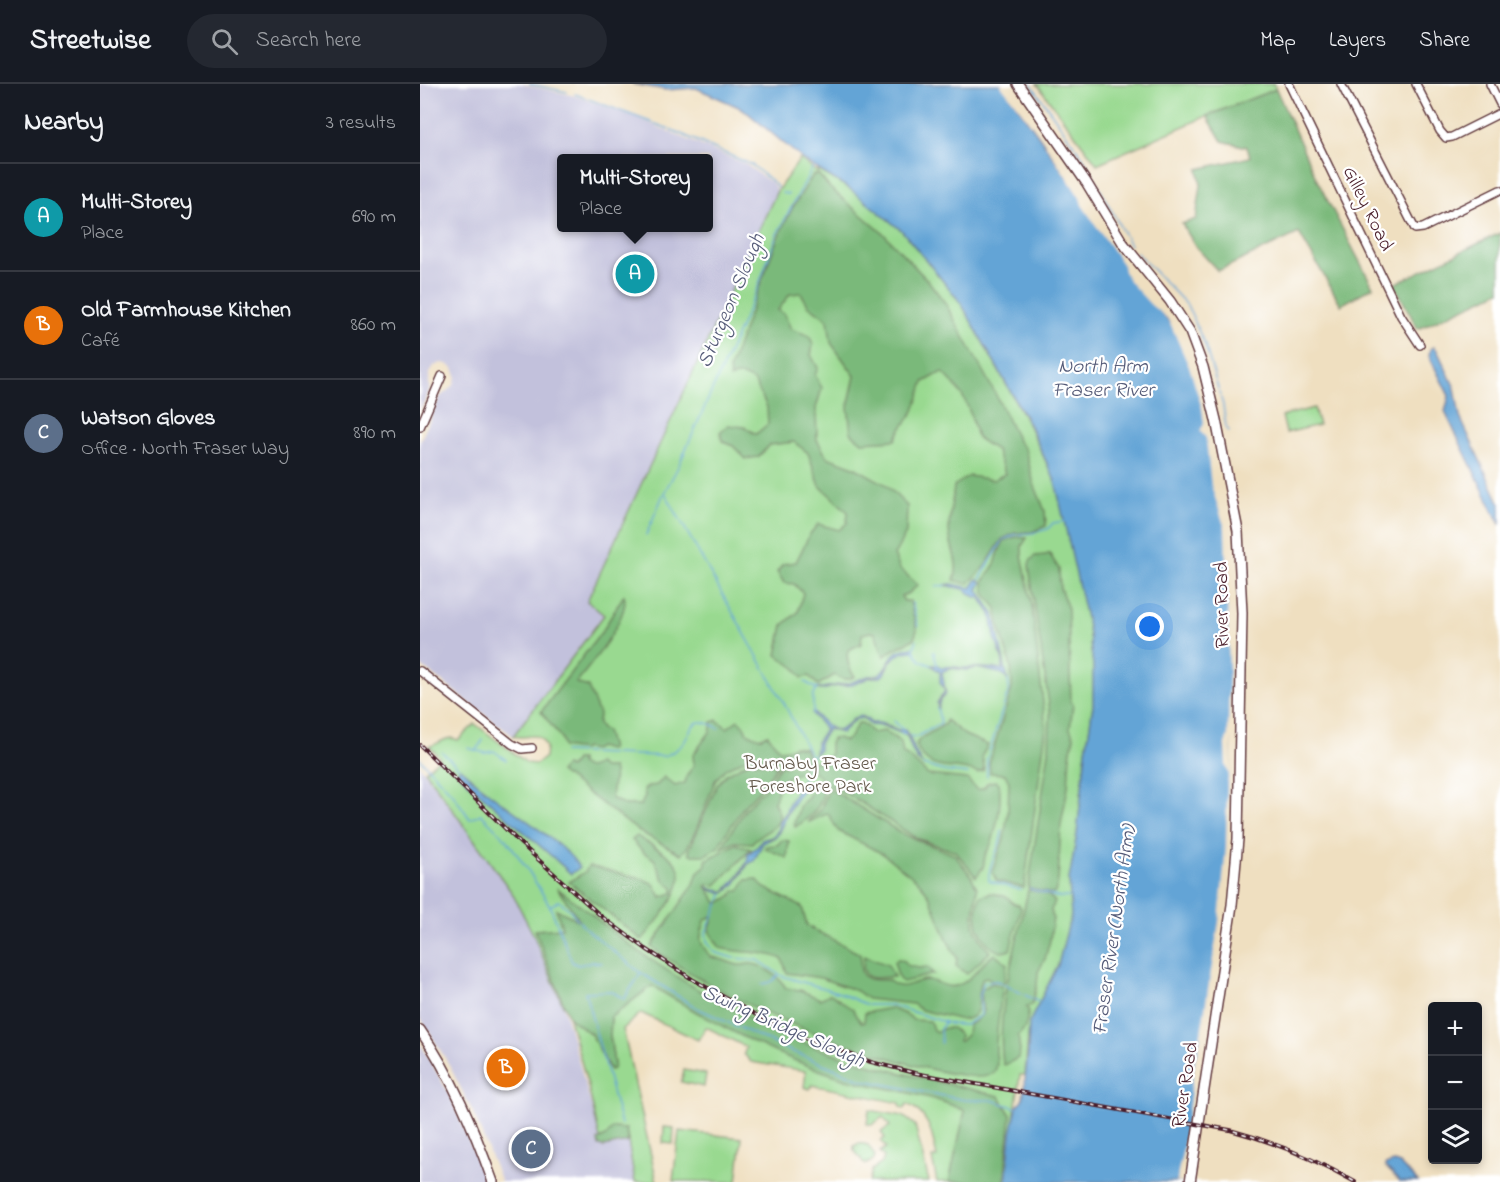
<!DOCTYPE html>
<meta charset="utf-8">
<style>
:root{--surface:#171b24;--page:#242831;--text:#f1f3f6;--muted:#9ea1a6;--line:#363941;--accent:#1f6fb2}
body{margin:0;font-family:"Indie Flower",sans-serif;background:var(--page);color:var(--text)}
.controls{position:absolute;right:18px;bottom:18px;display:grid;overflow:hidden;border-radius:6px;box-shadow:0 3px 9px #0003}
.controls button{width:54px;height:54px;display:grid;place-items:center;padding:0;border:0;border-bottom:2px solid var(--line);background:var(--surface);color:var(--text);font:30px sans-serif}
.you{position:absolute;left:730px;top:543px;width:21px;height:21px;margin:-15px;border:4px solid #fff;border-radius:50%;background:#1a73e8;box-shadow:0 0 0 9px #1a73e833}
.badge{display:grid;place-items:center;width:39px;height:39px;border-radius:50%;background:var(--accent);color:#fff;font-size:20px;font-weight:700}
.pin{position:absolute;translate:-50% -50%;border:3px solid #fff;box-shadow:0 2px 6px #0006}
.popup{position:absolute;left:137px;top:70px;width:156px;height:78px;box-sizing:border-box;display:grid;place-content:center;border-radius:6px;background:var(--surface);filter:drop-shadow(0 2px 4px #0005);font-size:20px;white-space:nowrap;color:var(--muted)}
.popup b{font-size:22px;color:var(--text)}
.popup::after{content:'';position:absolute;left:50%;top:100%;margin-left:-12px;border:12px solid transparent;border-top-color:var(--surface)}
.list{margin:0;padding:0;list-style:none}
h2{display:flex;justify-content:space-between;align-items:center;height:78px;margin:0;padding:0 24px;font-size:26px}
h2 small{font-size:20px;font-weight:400;color:var(--muted)}
.list li{display:grid;grid-template-columns:39px 1fr auto;gap:18px;align-items:center;box-sizing:border-box;height:108px;padding:0 24px;border-top:2px solid var(--line)}
.list b{display:block;font-size:22px;white-space:nowrap}
.list p{margin:0;font-size:20px;white-space:nowrap;color:var(--muted)}
.list em{font-size:20px;font-style:normal;color:var(--muted)}
.icon{flex:none;width:33px;height:33px;fill:none;stroke:currentColor;stroke-width:2;stroke-linecap:round;stroke-linejoin:round}
.map{position:relative;flex:none;width:1080px;height:1098px;overflow:hidden}
header{display:flex;align-items:center;gap:36px;box-sizing:border-box;height:84px;padding:0 30px;background:var(--surface);border-bottom:2px solid var(--line)}
header strong{font-size:28px}
nav{display:flex;gap:33px;margin-inline-start:auto;font-size:21px}
.search{width:420px;height:54px;background:var(--page);display:flex;align-items:center;gap:15px;box-sizing:border-box;padding:0 21px;border-radius:33px;color:var(--muted);font-size:22px}
main{display:flex}
aside{flex:1;background:var(--surface)}
.map>svg:first-child{display:block}
</style>
<header>
<strong>Streetwise</strong>
<div class="search"><svg class="icon" aria-label="search" viewBox="0 0 24 24"><circle cx="10" cy="10" r="6"/><path d="M15 15l6 6"/></svg>Search here</div>
<nav><a>Map</a><a>Layers</a><a>Share</a></nav>
</header>
<main>
<aside>
<h2>Nearby<small>3 results</small></h2>
<ul class="list">
<li><span class="badge" style="background:#0f9aa8">A</span><div><b>Multi-Storey</b><p>Place</p></div><em>690 m</em></li>
<li><span class="badge" style="background:#e8710a">B</span><div><b>Old Farmhouse Kitchen</b><p>Café</p></div><em>860 m</em></li>
<li><span class="badge" style="background:#5c6f8a">C</span><div><b>Watson Gloves</b><p>Office · North Fraser Way</p></div><em>890 m</em></li>
</ul>
</aside>
<div class="map">
<svg width="1080" height="1098" viewBox="0 0 1080 1098">
<rect width="100%" height="100%" fill="#fff"/>
<filter id="ink" filterUnits="userSpaceOnUse"><feTurbulence type="fractalNoise" baseFrequency=".0167" numOctaves="2"/><feDisplacementMap in="SourceGraphic" scale="12" xChannelSelector="R" yChannelSelector="G"/><feConvolveMatrix kernelMatrix="1 2 1 2 8 2 1 2 1" color-interpolation-filters="sRGB"/></filter>
<filter id="wash" filterUnits="userSpaceOnUse"><feTurbulence type="fractalNoise" baseFrequency=".008" numOctaves="4" result="noise"/><feDisplacementMap in="SourceGraphic" scale="24" xChannelSelector="R" yChannelSelector="G"/><feGaussianBlur stdDeviation="1.35" result="paint"/><feColorMatrix in="noise" values="0 0 0 0 0 0 0 0 0 0 0 0 0 0 0 0 0 1.4 0 .05"/><feComposite in="paint" operator="in"/></filter>
<g filter="url(#wash)">
<rect width="100%" height="100%" fill="#efdfc0"/>
<g fill="#c2c1dc" fill-rule="evenodd">
<path d="M0,0h102l53,12 62,22 108,46 28,20 4,7 -190,409 17,14 -91,122 -93,-71v-223l20,-45 14,-12 2,-9 -3,-8 -6,-4 -6,-1 -7,3 -5,7v18l-9,20zM142,74h146v70h-146z"/>
<path d="M0,682l92,127 22,43 29,70 40,141 25,-5 7,40h-134l-28,-70 -26,-51 -27,-44z"/>
<path d="M0,959l31,55 35,84h-66z"/>
</g>
<g fill="#99d990" stroke="#727c5e" stroke-width="1.5">
<path d="M617,0h237l2,5 -69,27 -110,48z"/>
<path d="M380,75l18,14v-3l32,19 52,42 59,72 68,123 26,55 11,42 22,104 5,38v40l-7,46 -9,83 -8,46 2,35 -13,50 -29,58 -4,52h-5l-11,81 7,12 -1,14h-78l-5,-24 5,-1c-5,-22 -7,-43 -30,-53l-3,5 -4,-2v-4l-88,-18 -2,4 -6,-2 2,-16 -55,-9 -7,-8 2,-7 -40,-20 -8,13 -57,-27 -18,16 34,153h-22l-9,-53 -26,10 -12,-53 -19,-68 22,16 18,35 5,-5 -4,-28 1,-19 39,-30 -30,18 -57,1 -29,-70 -22,-43 -87,-122 15,-13 -11,-12c10,-1 18,-12 29,-6l17,-16 52,39 9,1 9,-7 1,-10c-9,-20 -19,-6 -33,-11l91,-121 -17,-14 190,-410z"/>
<path d="M894,324l5,17 -33,8 -4,-17z"/>
<path d="M264,986l22,4 -2,13 -23,-5z"/>
<path d="M449,1026l34,6 12,9 14,57h-60l3,-12 10,-7 2,-6 -4,-5 6,-4 -5,-7 4,-3 -4,-6 9,-6 -7,-9 -11,8 -5,-1z"/>
<path d="M244,1043l10,1 -1,16 -10,-1z"/>
<path d="M259,1047l63,7 -5,44 -64,-1z"/>
<path d="M439,1059l9,2 7,11 -1,4 -7,4 -3,-1 -10,-13v-4z"/>
</g>
<g fill="#7ab97a" stroke="#626c52" stroke-width="1.5">
<path d="M856,5l41,91 56,107 -32,18 -42,-72 -81,38 -22,-24 -14,-23 14,-5 5,-34 -3,-16 52,-12 -3,-10 -25,-6 -15,-25z"/>
<path d="M393,91h6l11,13 55,47 45,48 15,20 51,92 22,46 7,8 9,35 11,27 1,15 -14,6 -17,1 -13,6 -18,29 -16,16 -14,-4c7,-17 -5,-34 -5,-51 0,-14 4,-29 5,-43l15,-10 24,4 12,-6 -9,-24 -19,-12c-7,-29 -12,-46 -35,-66l-18,10 -10,29 -15,21 -4,8 -33,2 -11,-9 -3,-26 7,-31 -24,-33 -3,-23 -20,-15 -7,-12 -11,1 -12,16 6,4 7,15 19,7 3,9 -2,10 7,13 -3,7 7,13 -6,20 1,32 10,17 27,10 31,17 22,22 -1,27 -12,22 6,14 18,16 -9,8 -8,3 3,5h6l7,29 -3,9 -23,12 -7,6 -9,-24 -5,-1 -8,2 -1,10 -13,6c-2,7 1,21 7,26 -8,5 -13,4 -20,-1l-17,10 -9,-9 -7,2 -7,-10 -18,-13 6,-30 15,-13 5,-19 -9,-9 -10,-1 -7,-11 6,-8 13,-2 14,-28 8,-10 21,6 8,-7 1,-11 -28,-26 -12,-33 -14,-11 -24,3 -12,12 -12,2 -13,-13 -11,-5 -2,-9 8,-7 16,2 12,7 12,-10 -1,-17 -13,-26 -14,-6 -10,3 -1,-9 49,-132 15,-30z"/>
<path d="M1080,149v58l-82,38 -24,-45z"/>
<path d="M595,453l12,1 -5,8v9l10,50 14,124 -22,159 -27,-7 -5,-9 12,-34 4,-26 1,-30 -4,-8 -15,-1 -1,-10 23,-75 -1,-21 -12,-42 -3,-18 -10,-12 -2,-7v-7l12,-19 2,-9 6,-12z"/>
<path d="M629,469l10,16 1,19 8,21 3,93 2,2 -3,24 4,9 -4,18 -2,32 -7,37 -3,57 -3,12 -3,1 -24,-6 21,-137 1,-39 -21,-146 1,-5 5,-5 11,-1z"/>
<path d="M204,511c8,20 -35,72 -48,88l12,4 11,27 -1,10 3,5 5,2 5,18 -3,1 -9,-3 -6,3 -8,-2 -3,2 -19,-3 -2,-9 -20,-26 62,-82z"/>
<path d="M297,636l10,8 11,-8 6,6 3,7 13,5 7,-4 13,16 9,-1 5,-3 11,2 2,8 -2,9 -37,-7 -19,-1 -24,12 -10,12 -18,47 -10,20 -6,6 -41,-22 -80,-60 5,-6 5,2 5,-8h5v4c7,6 11,4 18,0l5,4h10l1,5 -3,25 13,7h17l4,-9 -1,-7 5,-3 8,-1 7,-8 11,9 10,-3 2,-8 7,-10 -1,-10 17,-23 2,-10z"/>
<path d="M526,636l19,15 23,10 -6,11 2,11 -1,4 -6,2c-24,-11 -49,4 -61,-29l5,-6 24,-14z"/>
<path d="M438,639h4l11,10 11,-2 17,11 2,12 6,3 19,18 39,4 10,11 7,-2 3,-5 8,-2 4,2c3,20 -1,37 -6,56 -1,6 -6,11 -8,17 -2,13 0,9 -9,21l-20,-25 -40,-14 -64,-41 -26,-14 -14,-13 -1,-7 3,-2 7,1 9,-7v-11l2,-5 6,-1 7,3 5,-4z"/>
<path d="M330,677l27,4 -13,20 -20,21 -27,42 -12,7h-13l-3,-2 1,-5 27,-63 9,-11z"/>
<path d="M360,681l23,3 -2,5c-22,3 -21,12 -27,30 18,26 -14,27 -22,40l-17,-1 -14,6 25,-40 20,-21z"/>
<path d="M398,696l5,3c4,20 -13,35 -28,44 -3,-7 4,-13 4,-21l9,-9 6,-14z"/>
<path d="M409,704l74,46 52,21 16,21 6,12c-2,33 -11,34 13,64l-23,22 -11,-8 1,-8 -10,-18 -17,-43 -10,-14 -37,-29 -45,-23 -9,-16 -3,-1 -17,8 1,-3 10,-8z"/>
<path d="M217,752c13,9 33,17 41,31 11,20 -24,58 -36,73l-73,-58 16,-10 4,-6 54,13 11,5 7,13 12,-4v-5l-9,-8 -10,-21 -10,-6 -12,-13z"/>
<path d="M362,756l7,1 -2,17 -22,-10 1,-2 11,-1z"/>
<path d="M316,760l15,5 -35,36 -6,-1 -4,2 12,18 13,-8 4,-5h4l7,-11 11,-1 6,8 39,20 5,19 53,28c2,6 -1,10 1,16 3,13 18,9 27,10 16,14 24,0 39,0 12,1 20,10 32,5 15,-6 22,-23 36,-31l12,9 -3,20 -12,-2 -5,-4 -4,1c-9,18 4,39 -21,42l-41,-10 -8,-6 -45,-5 -11,-8 -36,-13 -34,-5 -5,-14c-19,-9 -40,-5 -62,-11l-11,-17 4,-12v-3l-7,3c-7,19 -9,22 5,38 10,1 18,6 27,8 5,1 10,-2 14,-1 14,2 27,13 34,24l14,2 20,9 10,-5c9,4 14,11 23,15l3,7 6,7 2,-1 1,-9 26,-5 18,8 4,4 17,1 3,9 4,2 8,-4h7l8,7 -1,6h2l6,-6 1,-10 8,-4 7,-8 -2,-23 11,-7 11,4c-3,20 -7,42 -7,63 0,7 3,17 -2,22 -8,9 -28,3 -39,2 -27,-4 -53,-12 -79,-20 -79,-24 -158,-59 -225,-107l43,-63 4,-12 8,-7v-5z"/>
<path d="M137,804c25,18 48,38 72,56 49,36 103,67 159,92 65,29 141,43 211,60l12,19 -7,67h-55l16,-71c-37,-18 -79,-21 -119,-32 -68,-21 -133,-56 -194,-93l-41,31 -1,19 4,28 -1,5 -3,1 -19,-36 -22,-16 -34,-88 27,-2 -6,-19 24,12z"/>
<path d="M608,806c11,2 20,2 27,12l-4,8 2,8 -3,22 -5,19 -7,13 -1,14 -5,19 -6,2 3,4 -4,17 -7,8 2,15 -2,7 -13,7 -2,-1c-8,-58 14,-117 25,-174z"/>
<path d="M571,809l17,4 4,6 7,2 2,3 -11,42c-8,3 -12,2 -19,-3 -16,-15 -17,-31 -11,-51z"/>
<path d="M444,872l24,9 6,12 -21,1 -6,-2 -4,-7z"/>
<path d="M478,875l7,2 1,4 12,3 9,-1 7,7 -31,8 -4,-3 -5,-17z"/>
<path d="M193,1044l13,1 2,13 -25,5 -4,-1 -1,-6 8,-4z"/>
</g>
<g fill="#63a4d6" stroke="#566280" stroke-width="1.5">
<path d="M212,0h370l53,75 92,136 32,38 18,49 12,50 5,53 13,41 5,55 -2,248 -8,78 -41,275h-175l5,-49 6,-26 6,-9 5,-46 1,-29 29,-58 13,-50 -2,-35 8,-46 9,-83 7,-46v-40l-5,-38 -33,-146 -25,-55 -69,-123 -59,-72 -52,-42 -44,-27 -63,-53 -47,-21 -30,2z"/>
<path d="M1014,263l3,3 18,38 5,29 40,87v21l-55,-113 4,-16 -20,-40 1,-7z"/>
<path d="M557,495l5,3 -4,8 16,24 14,67 -5,-7 -26,-6 -10,2 -17,-2 -8,4 4,22 -6,6 -2,9 -1,-6 8,-12 -5,-9v-10l-9,-7h7l4,3c10,-4 16,1 25,0 13,-1 24,0 36,2v-8l-8,-25 -4,-23 -11,-17h-5l-11,-8 -20,-4 8,-1 19,4z"/>
<path d="M494,564l-1,3 -10,1 -7,4 -7,7 -5,11 -3,3h-10l-19,8 -15,1 -15,4 -6,-1 34,-6 18,-7 11,-1c15,-12 7,-26 35,-27z"/>
<path d="M393,628l14,14 10,5c15,-4 18,-26 34,-8h9l18,7h7c8,11 9,24 19,36 -10,-7 -13,-19 -17,-30l-23,-10 -14,-1 -7,-7 -7,1 -15,14 -13,-4 -9,14v7l-4,4 1,-11 9,-14 -12,-14 -1,-2z"/>
<path d="M40,684c10,8 19,17 29,25 18,14 84,57 90,75l-8,6c-37,-35 -77,-66 -114,-102z"/>
<path d="M383,695l3,5 -16,24 -13,28 -14,7 -9,18 -6,3 -13,20 -11,9c-6,-1 -13,-1 -16,-6l5,3 5,-1 6,3 13,-14 10,-16 1,-8 10,-8 4,-6 10,-3 5,-5 3,-11 5,-7 3,-9z"/>
<path d="M974,1078l6,2 18,18h-19l-7,-9 -7,-6v-2z"/>
</g>
<path fill="#efdfc0" d="M580,0h6l52,73 91,137 33,37 18,51 12,50 5,52 13,41 5,56 -1,131 -3,37 2,84 -10,88 -15,105 -19,106 -5,50h-7l1,-10 6,-27 11,-87 3,-6 21,-130 7,-75 1,-64 2,-9 -3,-8 -1,-22 3,-9 1,-64 -4,-143 -14,-43 -5,-47 -6,-7 4,-7 -2,-16 -12,-39 -19,-44 -4,-7 -16,-13 -21,-23 -6,-11 -1,-6 -41,-60 -2,-7 -41,-64z"/>
<g fill="none" stroke-linecap="round" stroke-linejoin="round">
<g stroke="#63a4d6" stroke-width="1.5">
<path d="M110,0l37,8"/>
<path d="M611,0l53,75 46,86"/>
<path d="M155,10l97,36 80,35 23,19 2,4"/>
<path d="M362,109l6,1"/>
<path d="M717,169l50,52 18,40 18,60 3,22 3,4"/>
<path d="M245,409l120,212 26,52"/>
<path d="M226,451l17,-40 15,-28 80,-180 19,-53 36,-67"/>
<path d="M560,495l23,-39 11,-5 18,-2 16,-4 5,-6 12,-2"/>
<path d="M516,503l10,-2"/>
<path d="M492,519l6,24"/>
<path d="M493,565l8,12 10,4"/>
<path d="M493,566l4,-10"/>
<path d="M514,568l3,13"/>
<path d="M385,598l12,7"/>
<path d="M393,630v-19l3,-5"/>
<path d="M474,637l9,9"/>
<path d="M490,652l6,1 25,-14 -4,-15"/>
<path d="M48,664l17,5 9,-2 12,9"/>
<path d="M56,667l7,-11"/>
<path d="M22,668l17,16"/>
<path d="M144,668l100,4c7,-2 19,-10 22,-17 8,-20 13,-21 33,-11"/>
<path d="M0,675l33,35 17,25 11,-5 26,26 21,30 22,36 22,56 6,3 14,-3 10,1"/>
<path d="M503,681l20,6 25,3"/>
<path d="M567,692v-17l22,-70 -1,-9"/>
<path d="M383,695l7,-21 4,-4"/>
<path d="M582,746c0,19 -15,33 -13,51l32,9"/>
<path d="M610,805l27,8h12"/>
<path d="M303,809l-17,39 1,9 7,11 19,6 25,2 24,16 58,17 27,12h24l60,19 14,1 16,-10 -1,-20 4,-13 13,-1 42,21"/>
<path d="M130,822l9,-5 11,9 14,17 54,44 59,37 89,41 77,31 102,20h26l26,8"/>
<path d="M342,900l9,-2 8,-7"/>
<path d="M521,959l-1,-14 5,-7"/>
<path d="M201,1040l-36,-132 26,-1 13,8 17,-26"/>
</g>
</g>
</g>
<g filter="url(#ink)">
<g fill="none" stroke-linecap="round" stroke-linejoin="round">
<g stroke="#633c41" stroke-width="10">
<g id="street">
<path d="M869,0l112,232 19,29"/>
<path d="M921,0l74,145 8,-1 77,-38"/>
<path d="M996,0l24,47 6,7 6,-1 48,-24"/>
<path d="M1070,0l10,20"/>
<path d="M0,343l22,-51"/>
<path d="M0,587l92,73 10,5 10,-1"/>
</g>
</g>
<g stroke="#633c41" stroke-width="12">
<g id="secondary">
<path d="M598,0l68,98 37,61 47,58 20,31 13,35 13,53 22,111 4,82 -4,226 -6,66 -42,277"/>
<path d="M0,946c32,46 54,99 73,152"/>
</g>
</g>
<use href="#street" stroke="#fff" stroke-width="7"/>
<use href="#secondary" stroke="#fff" stroke-width="9"/>
<g stroke="#4a1f2b" stroke-width="4">
<path id="rail" d="M0,661l101,99 80,72 45,33 46,30 93,52 86,31 44,11 315,57c45,12 85,29 125,52"/>
</g>
<use href="#rail" stroke="#fff" stroke-width="1.5" stroke-dasharray="4.5" stroke-linecap="butt"/>
</g>
</g>
<g text-anchor="middle" dominant-baseline="central" stroke-width="4.5" stroke-linejoin="round" paint-order="stroke">
<g font-size="20" fill="#4a1f2b" stroke="#fff">
<text transform="translate(947 125) rotate(64)">Gilley Road</text>
<text transform="translate(803 521) rotate(-91)">River Road</text>
<text transform="translate(766 1001) rotate(-81)">River Road</text>
</g>
<g font-size="20" fill="#625749" stroke="#fff">
<text x="390" y="680">Burnaby Fraser<tspan x="390" dy="23">Foreshore Park</tspan></text>
</g>
<g font-size="21" font-style="italic" fill="#555b78" stroke="#fff">
<text transform="translate(312 217) rotate(-67)">Sturgeon Slough</text>
<text x="683" y="283">North Arm<tspan x="683" dy="24">Fraser River</tspan></text>
<text transform="translate(695 846) rotate(-82)">Fraser River (North Arm)</text>
<text transform="translate(363 943) rotate(24)">Swing Bridge Slough</text>
</g>
</g>
</svg>
<div class="controls">
<button>+</button>
<button>−</button>
<button><svg class="icon" aria-label="layers" viewBox="0 0 24 24"><path d="M12 4l9 5-9 5-9-5zM3 14l9 5 9-5"/></svg></button>
</div>
<div class="you"></div>
<div class="pin badge" style="left:215px;top:190px;background:#0f9aa8">A</div>
<div class="popup"><b>Multi-Storey</b>Place</div>
<div class="pin badge" style="left:86px;top:984px;background:#e8710a">B</div>
<div class="pin badge" style="left:111px;top:1065px;background:#5c6f8a">C</div>
</div>
</main>
